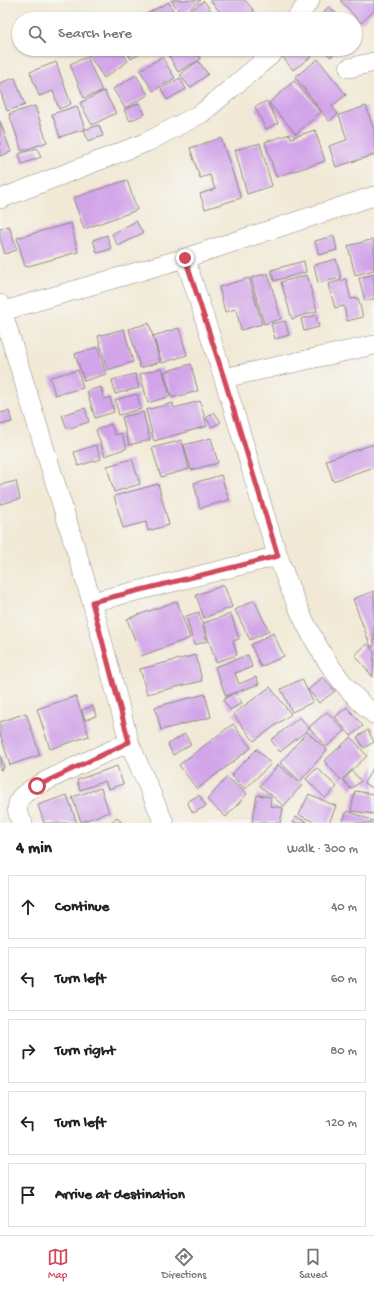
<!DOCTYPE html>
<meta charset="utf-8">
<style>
:root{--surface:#fff;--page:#f2f2f2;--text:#222;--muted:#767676;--line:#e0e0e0;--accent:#d1495b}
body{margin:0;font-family:"Gochi Hand",sans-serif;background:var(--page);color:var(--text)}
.stop{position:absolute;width:12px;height:12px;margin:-9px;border:3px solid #d1495b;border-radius:50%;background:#fff}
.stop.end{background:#d1495b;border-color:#fff;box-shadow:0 1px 4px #0008}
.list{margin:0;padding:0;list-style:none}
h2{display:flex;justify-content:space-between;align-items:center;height:52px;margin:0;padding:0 16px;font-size:17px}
h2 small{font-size:13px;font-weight:400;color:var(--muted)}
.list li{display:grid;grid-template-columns:26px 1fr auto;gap:12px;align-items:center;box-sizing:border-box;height:64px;margin:0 8px 8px;padding:0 8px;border:1px solid var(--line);border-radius:0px}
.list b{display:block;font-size:15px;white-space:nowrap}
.list em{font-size:13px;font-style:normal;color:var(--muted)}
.icon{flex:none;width:22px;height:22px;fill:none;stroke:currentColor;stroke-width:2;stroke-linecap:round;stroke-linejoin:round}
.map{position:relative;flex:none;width:374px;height:823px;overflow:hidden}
.search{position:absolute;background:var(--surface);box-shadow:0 1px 3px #0004;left:12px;right:12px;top:12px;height:44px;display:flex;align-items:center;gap:10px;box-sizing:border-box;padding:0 14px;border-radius:22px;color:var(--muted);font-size:15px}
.sheet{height:412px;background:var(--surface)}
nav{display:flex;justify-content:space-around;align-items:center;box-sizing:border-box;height:56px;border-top:1px solid var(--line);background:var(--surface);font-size:11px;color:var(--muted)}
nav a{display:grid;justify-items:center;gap:2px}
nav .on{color:var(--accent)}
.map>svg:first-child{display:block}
</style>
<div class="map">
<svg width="374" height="823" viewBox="0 0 374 823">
<rect width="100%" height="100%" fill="#f6f6f2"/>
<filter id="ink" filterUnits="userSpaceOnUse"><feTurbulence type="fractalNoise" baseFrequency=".025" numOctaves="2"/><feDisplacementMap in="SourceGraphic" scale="8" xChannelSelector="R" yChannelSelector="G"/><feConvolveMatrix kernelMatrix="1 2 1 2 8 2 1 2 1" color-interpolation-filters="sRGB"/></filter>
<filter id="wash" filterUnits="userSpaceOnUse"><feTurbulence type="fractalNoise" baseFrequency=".012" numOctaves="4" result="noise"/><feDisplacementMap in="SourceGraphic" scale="16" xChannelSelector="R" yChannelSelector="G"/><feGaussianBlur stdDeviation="0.9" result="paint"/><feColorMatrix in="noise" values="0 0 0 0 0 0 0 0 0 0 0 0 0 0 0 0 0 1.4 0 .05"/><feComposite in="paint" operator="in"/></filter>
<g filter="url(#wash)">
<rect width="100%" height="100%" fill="#f1e9d5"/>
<g id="blocks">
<g fill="#d2a4e9">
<path d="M171,0h30l-19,15z"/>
<path d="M210,0h35l9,11 -10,8h-18z"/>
<path d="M340,0h34v11l-13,12z"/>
<path d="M204,1l13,18h-32l-2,-3z"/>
<path d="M169,2l8,17h-28l-3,-5z"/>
<path d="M328,7l15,12h-24z"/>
<path d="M89,49h31l8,12 -24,17 -18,-27z"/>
<path d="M125,49h23l-17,10z"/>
<path d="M172,49h24l5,10 -23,13 -11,-20z"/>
<path d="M223,49h11l-6,5z"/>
<path d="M291,49h15l5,8 -18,13 -11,-14z"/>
<path d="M321,49h16l-6,8z"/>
<path d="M87,57l15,34 -18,7 -14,-34z"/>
<path d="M162,57l13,21 -22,13 -13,-21z"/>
<path d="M318,59l28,36 -14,11 6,8 -9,7 -34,-44z"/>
<path d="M198,61l10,13 -18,14 -10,-13z"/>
<path d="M56,62l15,42 -12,5 -6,-18 -14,5 -9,-24z"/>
<path d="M136,75l12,20 -23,13 -12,-19z"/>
<path d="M15,78l10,27 -18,6 -7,-21v-7z"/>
<path d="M180,78l6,11 -19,11 -6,-11z"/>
<path d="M294,81l27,31 -25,22 -27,-31z"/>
<path d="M104,91l12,22 -24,12 -12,-22z"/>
<path d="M267,101l11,22 -12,6 -11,-22z"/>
<path d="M139,103l6,11 -15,7 -6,-11z"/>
<path d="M35,106l12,36 -25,9 -13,-37z"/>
<path d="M77,106l8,23 -25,8 -8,-23z"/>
<path d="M366,106l8,23v26l-38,12 -7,-21 18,-6 -8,-25z"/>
<path d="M0,121l11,31 -11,4z"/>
<path d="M99,125l4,11 -15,5 -4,-11z"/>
<path d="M315,130l10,31 -49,16 -11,-35 25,-8 1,4z"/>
<path d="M221,138l20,60 -36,11 -5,-15 15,-5 -5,-14 -10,3 -10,-30z"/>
<path d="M260,143l12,43 -25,8 -12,-44z"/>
<path d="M37,148l4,9 -19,7 -3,-10z"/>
<path d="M127,180l10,30 -53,19 -11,-31z"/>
<path d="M136,221l7,12 -25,13 -6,-12z"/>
<path d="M71,223l7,29 -53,15 -8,-29z"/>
<path d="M9,226l8,24 -12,4 -5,-16v-9z"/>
<path d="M107,235l4,14 -14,4 -4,-13z"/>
<path d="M334,236l3,14 -18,5 -4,-14z"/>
<path d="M374,239v31l-19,5 -7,-29z"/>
<path d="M336,259l5,19 -23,5 -4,-18z"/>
<path d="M304,261l2,11 -32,9 -3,-11z"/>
<path d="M268,273l13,46 -17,5 -13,-46z"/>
<path d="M374,274v25l-9,2 -6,-23z"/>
<path d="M307,275l10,36 -25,8 -11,-37z"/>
<path d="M249,278l13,46 -21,6 -5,-21 -11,3 -6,-25z"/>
<path d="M346,279l5,20 7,-1 5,19 -16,4 -3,-15 -9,2 -7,-24z"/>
<path d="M316,315l3,12 -15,4 -3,-12z"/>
<path d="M285,321l4,14 -14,4 -4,-15z"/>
<path d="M149,323l11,39 -20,6 -11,-39z"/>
<path d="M179,328l8,27 -25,8 -9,-27z"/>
<path d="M124,329l9,33 -26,8 -9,-34z"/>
<path d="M98,347l8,27 -22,7 -9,-27z"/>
<path d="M191,364l7,27 -26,7 -8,-26z"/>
<path d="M162,368l8,28 -22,7 -8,-29z"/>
<path d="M78,370l5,18 -28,7 -5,-18z"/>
<path d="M135,374l4,14 -24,6 -3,-14z"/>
<path d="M101,387l3,12 6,-2 4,15 -19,6 -8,-27z"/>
<path d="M137,394l4,15 -22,6 -4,-15z"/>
<path d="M200,401l7,25 -53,15 -8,-31 27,-7 1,5z"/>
<path d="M85,408l4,14 -22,7 -5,-14z"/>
<path d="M9,411l3,11 -12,3v-12z"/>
<path d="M143,412l7,28 -21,5 -7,-28z"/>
<path d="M214,412l7,10 -9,5 -6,-9z"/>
<path d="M111,424l4,11 6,-2 6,15 -22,8 -9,-26z"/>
<path d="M211,438l7,25 -27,7 -7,-25z"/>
<path d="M182,440l7,29 -28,8 -9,-29z"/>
<path d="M374,444v23l-41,14 -7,-21z"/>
<path d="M96,445l5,14 -23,7 -4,-14z"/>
<path d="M132,459l8,25 -26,8 -7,-26z"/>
<path d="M221,475l8,25 -29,8 -6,-25z"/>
<path d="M16,481l4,18 -20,5v-19z"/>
<path d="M158,484l11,41 -21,6 -2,-9 -23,6 -9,-32z"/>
<path d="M224,585l8,22 -28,11 -8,-23z"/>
<path d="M374,591v55l-3,1 -18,-48z"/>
<path d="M254,600l15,31 -19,9 -15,-30z"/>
<path d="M177,601l13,37 -49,18 -14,-37z"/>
<path d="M199,612l8,29 -13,4 -8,-29z"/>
<path d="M231,614l8,25 -6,2 4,14 -21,7 -13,-39z"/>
<path d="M273,633l11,23 -23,11 -10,-22z"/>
<path d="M367,644l7,8 -1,25 -18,-22z"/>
<path d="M196,655l6,26 -55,13 -7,-25z"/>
<path d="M248,655l4,12 -17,6 4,11 17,-7 3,7 -33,12 -11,-29z"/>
<path d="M323,677l12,14 -16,12 -11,-13z"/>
<path d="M302,679l11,23 -21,10 -11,-23z"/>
<path d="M270,687l21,27 -37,27 -21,-27z"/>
<path d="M235,692l7,11 -12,7 -7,-10z"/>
<path d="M205,694l6,23 -50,13 -6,-23z"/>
<path d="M76,696l13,40 -39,13 -13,-40z"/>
<path d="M93,706l3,10 -11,4 -3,-10z"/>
<path d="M347,707l16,19 -12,10 -16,-19z"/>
<path d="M327,712l18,19 -19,16 -17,-20z"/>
<path d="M26,713l14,42 -30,10 -10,-31v-12z"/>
<path d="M300,717l9,12 -29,23 -9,-12z"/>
<path d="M233,724l18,24 -54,41 -18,-24z"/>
<path d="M368,730l6,12 -10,6 -7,-11z"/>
<path d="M307,732l20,18 -27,31 -20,-18z"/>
<path d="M185,734l6,10 -18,11 -5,-11z"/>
<path d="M351,737l16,19 -26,24 -17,-19z"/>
<path d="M257,749l14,15 -26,25 -14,-14z"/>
<path d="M0,754l4,14 -4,2z"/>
<path d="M278,765l24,20 -18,21 -24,-20z"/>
<path d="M117,766l6,18 -15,5 -3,-8 -25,9 -3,-10z"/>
<path d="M374,766v23l-10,-6z"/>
<path d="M317,768l20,19 -12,11 -19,-19z"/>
<path d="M352,771l9,10 -10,8 -8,-9z"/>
<path d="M227,777l20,17 -21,23 -19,-17z"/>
<path d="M101,788l8,24 -28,10 -9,-25z"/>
<path d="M355,791l19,3v20l-23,-3z"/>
<path d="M309,794l27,12 -7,17h-13l-17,-8z"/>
<path d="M67,795l10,28h-33l-6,-18z"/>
<path d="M199,795l7,11 -13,7 -6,-11z"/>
<path d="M257,795l14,2 -1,9 13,2 -3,15h-28z"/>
<path d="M347,811l27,10v2h-32z"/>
<path d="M117,817l5,6h-12z"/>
<path d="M296,817l13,6h-16z"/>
</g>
</g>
</g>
<g filter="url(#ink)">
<use href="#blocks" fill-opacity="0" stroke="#8e8a80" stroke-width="1"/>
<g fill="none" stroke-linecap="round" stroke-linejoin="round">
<g stroke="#8e8a80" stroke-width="20">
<g id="minor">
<path d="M296,19l14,-19"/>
<path d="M349,68l25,-6"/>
<path d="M0,199l147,-57 55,-29 70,-59 3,-5"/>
<path d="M185,258c19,58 38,117 56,176 28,92 55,218 133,280"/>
<path d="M0,304l92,298 37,140 35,81"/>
<path d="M0,312l185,-54 189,-62"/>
<path d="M224,378l150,-33"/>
<path d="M92,602l186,-46"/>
<path d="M23,823c-6,-7 -8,-17 -2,-26 9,-12 90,-46 108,-55"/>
</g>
</g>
<use href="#minor" stroke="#fff" stroke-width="19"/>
</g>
</g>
<g fill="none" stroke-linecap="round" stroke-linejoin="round" filter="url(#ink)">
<path stroke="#d1495b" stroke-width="5" d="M37,786l92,-44 -37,-140 186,-46 -54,-178 -39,-120"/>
</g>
</svg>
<div class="stop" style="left:37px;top:786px"></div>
<div class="stop end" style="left:185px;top:258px"></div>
<div class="search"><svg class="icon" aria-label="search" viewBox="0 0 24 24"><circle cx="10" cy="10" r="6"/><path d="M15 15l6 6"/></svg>Search here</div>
</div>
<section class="sheet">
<h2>4 min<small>Walk · 300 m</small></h2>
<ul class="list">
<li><svg class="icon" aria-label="ahead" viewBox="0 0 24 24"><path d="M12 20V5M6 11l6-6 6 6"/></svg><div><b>Continue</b></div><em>40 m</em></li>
<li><svg class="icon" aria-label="left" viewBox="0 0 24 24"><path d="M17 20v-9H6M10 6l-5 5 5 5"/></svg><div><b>Turn left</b></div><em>60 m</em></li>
<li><svg class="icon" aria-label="right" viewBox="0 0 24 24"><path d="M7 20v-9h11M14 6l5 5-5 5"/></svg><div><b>Turn right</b></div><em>80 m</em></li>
<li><svg class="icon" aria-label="left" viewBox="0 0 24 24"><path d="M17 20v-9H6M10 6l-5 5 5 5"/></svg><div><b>Turn left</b></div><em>120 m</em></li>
<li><svg class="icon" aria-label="arrive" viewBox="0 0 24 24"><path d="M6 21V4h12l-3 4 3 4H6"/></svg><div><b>Arrive at destination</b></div></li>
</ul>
</section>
<nav>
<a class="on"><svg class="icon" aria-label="map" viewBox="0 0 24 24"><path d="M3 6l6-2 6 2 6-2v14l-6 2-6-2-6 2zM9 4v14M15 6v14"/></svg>Map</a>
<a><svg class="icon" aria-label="directions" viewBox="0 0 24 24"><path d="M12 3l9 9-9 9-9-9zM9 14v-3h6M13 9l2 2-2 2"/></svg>Directions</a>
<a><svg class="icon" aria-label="saved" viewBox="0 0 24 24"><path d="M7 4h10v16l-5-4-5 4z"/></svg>Saved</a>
</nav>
